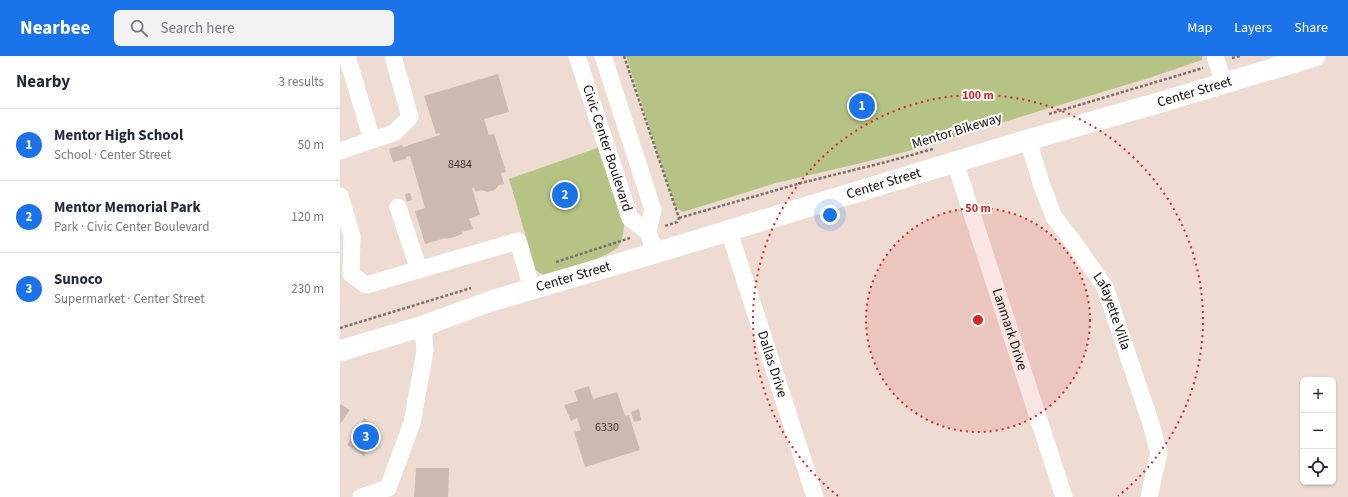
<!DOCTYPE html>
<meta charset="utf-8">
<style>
:root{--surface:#fff;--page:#f2f2f3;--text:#1f2937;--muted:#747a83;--line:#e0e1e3;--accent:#1a73e8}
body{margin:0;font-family:"Source Sans 3",sans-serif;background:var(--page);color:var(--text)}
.controls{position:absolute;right:12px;bottom:12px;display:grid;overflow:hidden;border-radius:6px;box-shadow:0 1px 3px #0004}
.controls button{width:36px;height:36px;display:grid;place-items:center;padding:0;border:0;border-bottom:1px solid var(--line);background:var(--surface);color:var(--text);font:20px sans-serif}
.you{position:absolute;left:490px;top:159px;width:14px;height:14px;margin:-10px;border:3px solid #fff;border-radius:50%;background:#1a73e8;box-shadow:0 0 0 6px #1a73e833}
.badge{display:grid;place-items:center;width:26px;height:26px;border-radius:50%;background:var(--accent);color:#fff;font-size:13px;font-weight:700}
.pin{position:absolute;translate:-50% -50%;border:2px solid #fff;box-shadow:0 1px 4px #0006}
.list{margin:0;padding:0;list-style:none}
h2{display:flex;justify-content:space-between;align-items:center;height:52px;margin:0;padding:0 16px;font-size:17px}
h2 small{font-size:13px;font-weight:400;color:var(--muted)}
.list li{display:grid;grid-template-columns:26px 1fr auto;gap:12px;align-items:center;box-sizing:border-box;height:72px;padding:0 16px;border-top:1px solid var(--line)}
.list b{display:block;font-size:15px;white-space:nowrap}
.list p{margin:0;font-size:13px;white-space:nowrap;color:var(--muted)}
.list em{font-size:13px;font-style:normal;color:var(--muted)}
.icon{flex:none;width:22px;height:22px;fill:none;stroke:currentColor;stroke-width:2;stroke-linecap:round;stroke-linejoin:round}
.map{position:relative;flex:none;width:1008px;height:441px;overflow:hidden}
header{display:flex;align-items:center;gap:24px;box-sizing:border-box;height:56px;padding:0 20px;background:var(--accent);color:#fff}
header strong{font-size:19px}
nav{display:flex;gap:22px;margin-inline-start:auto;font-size:14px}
.search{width:280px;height:36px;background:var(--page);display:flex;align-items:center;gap:10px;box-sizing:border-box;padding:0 14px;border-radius:6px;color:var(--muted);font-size:15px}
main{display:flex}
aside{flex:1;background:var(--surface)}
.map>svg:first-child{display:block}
</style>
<header>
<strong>Nearbee</strong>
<div class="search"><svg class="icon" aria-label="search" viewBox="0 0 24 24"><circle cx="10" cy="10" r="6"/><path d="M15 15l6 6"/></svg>Search here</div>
<nav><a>Map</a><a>Layers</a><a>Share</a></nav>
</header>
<main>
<aside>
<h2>Nearby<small>3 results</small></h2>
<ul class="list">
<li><span class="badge">1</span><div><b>Mentor High School</b><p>School · Center Street</p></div><em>50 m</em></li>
<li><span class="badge">2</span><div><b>Mentor Memorial Park</b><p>Park · Civic Center Boulevard</p></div><em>120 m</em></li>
<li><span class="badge">3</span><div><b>Sunoco</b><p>Supermarket · Center Street</p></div><em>230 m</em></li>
</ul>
</aside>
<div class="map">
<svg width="1008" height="441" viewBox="0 0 1008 441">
<rect width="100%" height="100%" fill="#eedcd3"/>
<g fill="#b5c484">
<path d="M286,0h576v4l-50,17 -240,73 -55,14 -81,19 -93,29 -7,-4z"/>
<path d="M260,91l24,76c0,8 -1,17 -6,24 -10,11 -55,22 -71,28l-5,-1 -6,-3 -27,-92z"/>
</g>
<g fill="#ccbab1">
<path d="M158,18l11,38 -25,7 5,16 5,-1 12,38 -5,1 3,11 -5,1 -4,5 -7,2 -7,-2 -5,2 -2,-5 -2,1 8,27 -11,4 4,10 -11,3v2l-8,3 -8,2 -1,-1 -20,6 -10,-33 10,-3 -15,-52 -4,1v2l-13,3 -4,-13 13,-4 1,2 37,-12 -1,-2 -3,1 -12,-38z"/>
<path d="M70,137l2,7 -5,2 -2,-8z"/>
<path d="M249,330l4,13 24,-7 8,24 4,-1 11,35 -55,17 -11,-35 7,-2 -4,-12 -6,3 -7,-16 14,-4 -4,-10z"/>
<path d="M0,348l10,6 -10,14z"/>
<path d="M299,353l2,11 -7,2 -3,-10z"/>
<path d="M24,362l16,11 -16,27 -17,-11z"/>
<path d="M76,412h33l-1,29h-34z"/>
</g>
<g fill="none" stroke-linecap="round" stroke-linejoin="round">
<g stroke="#7c706b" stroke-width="2.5" stroke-dasharray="3 2" stroke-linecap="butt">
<path d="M284,0l55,162 -2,4 -12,4"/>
<path d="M892,2l8,-2"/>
<path d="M709,58l154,-46"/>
<path d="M339,162l122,-35 89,-22 43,-12"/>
<path d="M216,206l74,-24"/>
<path d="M0,272l131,-40"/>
</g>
<g stroke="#fff" stroke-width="17">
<path d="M7,0l25,84 22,-7 16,-16 -17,-61"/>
<path id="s1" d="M237,0l53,162 18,14"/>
<path d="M263,0l50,154 -5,22 7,21"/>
<path d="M875,0l9,28"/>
<path id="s2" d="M688,84l14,46 12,31 21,27 30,43 46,137 8,29 -10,44"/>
<path d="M0,95l32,-11"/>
<path id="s3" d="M615,106l109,335"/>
<path d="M0,140l12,40 -1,38 15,11 152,-44 14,48"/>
<path d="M58,151l21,63"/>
<path id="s4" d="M389,175l86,266"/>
<path d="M21,441l27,-9 24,-65 13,-72 -2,-25"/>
</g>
<path stroke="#fff" stroke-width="21" id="s5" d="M0,295l83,-25 68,-25 174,-51 363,-110 137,-39 150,-45"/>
</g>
<circle cx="638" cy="264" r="112" fill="#d62828" fill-opacity=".12"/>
<g fill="none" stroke="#d62828" stroke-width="2" stroke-dasharray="2 4">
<circle cx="638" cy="264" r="112"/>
<path d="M498 440A225 225 0 1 1 778 440"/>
</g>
<g text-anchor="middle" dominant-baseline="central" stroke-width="4" stroke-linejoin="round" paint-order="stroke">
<g font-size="12" fill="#3f3632">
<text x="120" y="108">8484</text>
<text x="267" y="371">6330</text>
</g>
<g font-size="14" fill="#100a08" stroke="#fff">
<text stroke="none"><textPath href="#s5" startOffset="893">Center Street</textPath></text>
<text transform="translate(617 75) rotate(-17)">Mentor Bikeway</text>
<text stroke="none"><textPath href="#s1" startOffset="97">Civic Center Boulevard</textPath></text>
<text stroke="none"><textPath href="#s5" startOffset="569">Center Street</textPath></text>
<text stroke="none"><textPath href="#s5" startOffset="245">Center Street</textPath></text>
<text stroke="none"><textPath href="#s2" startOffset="193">Lafayette Villa</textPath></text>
<text stroke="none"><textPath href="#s3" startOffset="176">Lanmark Drive</textPath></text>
<text stroke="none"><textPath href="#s4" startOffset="140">Dallas Drive</textPath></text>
</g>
</g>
<circle cx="638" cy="264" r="6" fill="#d62828" stroke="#fff" stroke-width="2"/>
<g font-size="12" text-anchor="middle" font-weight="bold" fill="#d62828" stroke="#fff" stroke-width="4" stroke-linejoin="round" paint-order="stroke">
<text x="638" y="43">100 m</text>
<text x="638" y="156">50 m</text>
</g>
</svg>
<div class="controls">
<button>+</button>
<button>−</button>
<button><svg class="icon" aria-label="locate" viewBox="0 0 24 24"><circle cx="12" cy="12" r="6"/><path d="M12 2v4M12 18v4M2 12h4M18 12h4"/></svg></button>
</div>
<div class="you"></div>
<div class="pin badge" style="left:522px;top:50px">1</div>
<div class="pin badge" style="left:225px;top:139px">2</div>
<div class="pin badge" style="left:26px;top:381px">3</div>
</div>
</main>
